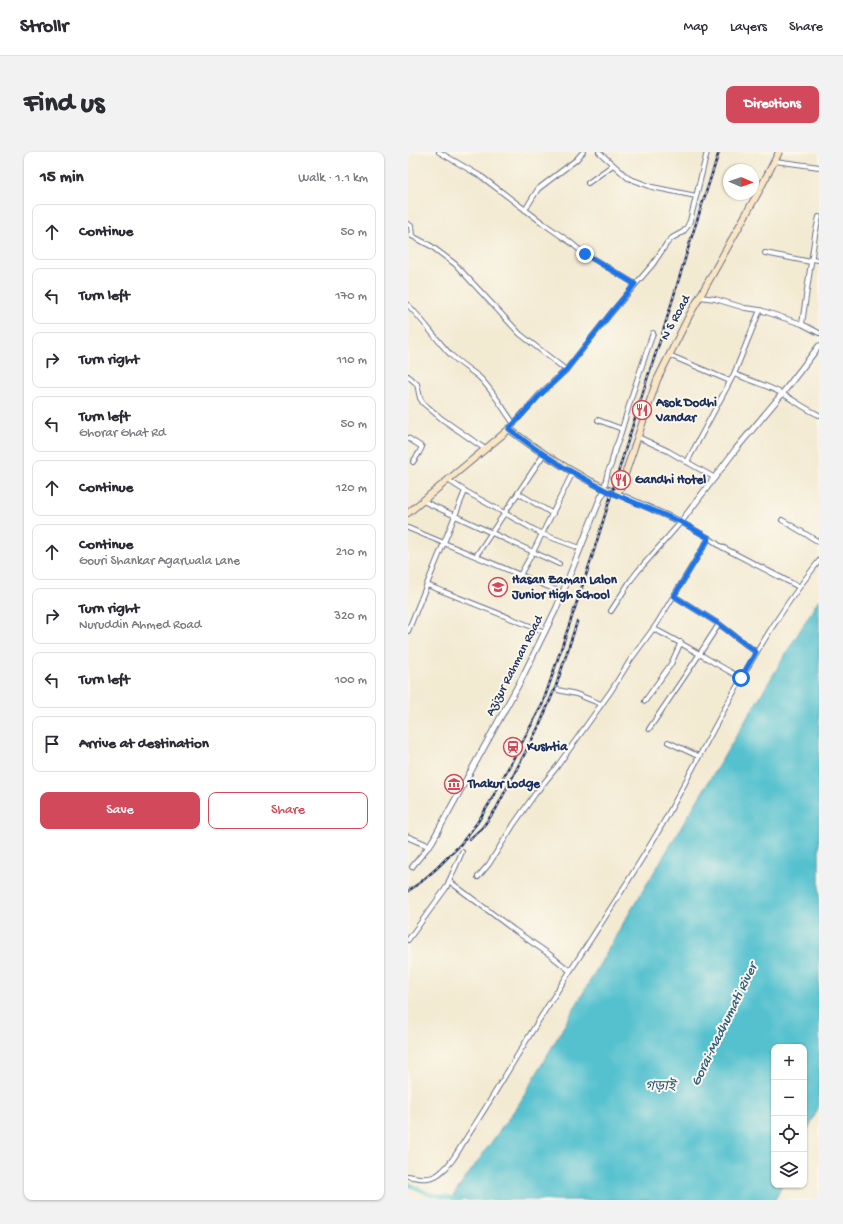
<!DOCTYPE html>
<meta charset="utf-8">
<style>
:root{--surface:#fff;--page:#f2f2f3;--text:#2b2b33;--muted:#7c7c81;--line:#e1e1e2;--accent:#d1495b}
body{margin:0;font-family:"Gochi Hand","Noto Sans Bengali",sans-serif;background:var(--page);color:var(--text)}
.controls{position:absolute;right:12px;bottom:12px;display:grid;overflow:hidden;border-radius:8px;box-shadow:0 1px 3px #0004}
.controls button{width:36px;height:36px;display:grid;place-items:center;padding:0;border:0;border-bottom:1px solid var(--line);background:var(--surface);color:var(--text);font:20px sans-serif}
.compass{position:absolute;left:315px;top:12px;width:36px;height:36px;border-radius:50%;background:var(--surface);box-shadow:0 1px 3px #0004;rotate:92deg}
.stop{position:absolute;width:12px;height:12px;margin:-9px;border:3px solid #1a73e8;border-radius:50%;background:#fff}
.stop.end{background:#1a73e8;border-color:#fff;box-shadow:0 1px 4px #0008}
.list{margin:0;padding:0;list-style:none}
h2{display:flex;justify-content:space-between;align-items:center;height:52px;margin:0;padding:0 16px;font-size:17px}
h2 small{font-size:13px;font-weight:400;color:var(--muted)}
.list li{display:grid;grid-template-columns:26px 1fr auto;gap:12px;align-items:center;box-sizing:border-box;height:56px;margin:0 8px 8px;padding:0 8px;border:1px solid var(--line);border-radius:8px}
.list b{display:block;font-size:15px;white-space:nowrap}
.list p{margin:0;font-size:13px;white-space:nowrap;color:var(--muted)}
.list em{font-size:13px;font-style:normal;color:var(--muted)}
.actions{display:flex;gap:8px;padding:12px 16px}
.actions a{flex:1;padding:9px 0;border:1px solid var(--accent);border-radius:8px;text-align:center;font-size:14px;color:var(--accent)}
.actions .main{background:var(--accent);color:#fff}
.icon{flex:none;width:22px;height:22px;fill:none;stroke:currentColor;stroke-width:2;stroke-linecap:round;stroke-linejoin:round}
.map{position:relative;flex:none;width:411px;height:1048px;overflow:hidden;border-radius:8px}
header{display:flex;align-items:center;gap:24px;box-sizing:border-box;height:56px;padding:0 20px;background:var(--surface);border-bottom:1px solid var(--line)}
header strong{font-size:19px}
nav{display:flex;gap:22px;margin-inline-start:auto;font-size:14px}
.intro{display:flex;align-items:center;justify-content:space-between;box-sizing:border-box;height:96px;padding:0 24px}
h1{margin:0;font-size:28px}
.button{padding:10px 18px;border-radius:8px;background:var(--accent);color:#fff;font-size:14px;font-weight:700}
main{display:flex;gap:24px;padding:0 24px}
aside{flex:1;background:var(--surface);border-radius:8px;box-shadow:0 1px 3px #0004}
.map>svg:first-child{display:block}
</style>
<header>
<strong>Strollr</strong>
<nav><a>Map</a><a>Layers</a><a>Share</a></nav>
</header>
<div class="intro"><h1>Find us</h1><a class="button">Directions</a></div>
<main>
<aside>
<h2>15 min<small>Walk · 1.1 km</small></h2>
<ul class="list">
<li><svg class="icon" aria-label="ahead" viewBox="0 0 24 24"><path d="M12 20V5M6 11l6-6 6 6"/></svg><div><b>Continue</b></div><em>50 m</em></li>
<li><svg class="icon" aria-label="left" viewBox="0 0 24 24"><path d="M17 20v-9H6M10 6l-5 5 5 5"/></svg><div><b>Turn left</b></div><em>170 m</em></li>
<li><svg class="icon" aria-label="right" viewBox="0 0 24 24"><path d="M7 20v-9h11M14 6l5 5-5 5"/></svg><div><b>Turn right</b></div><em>110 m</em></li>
<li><svg class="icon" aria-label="left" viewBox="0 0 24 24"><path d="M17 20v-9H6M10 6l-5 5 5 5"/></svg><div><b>Turn left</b><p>Ghorar Ghat Rd</p></div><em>50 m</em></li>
<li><svg class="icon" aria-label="ahead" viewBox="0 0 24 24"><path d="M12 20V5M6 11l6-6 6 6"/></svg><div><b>Continue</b></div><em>120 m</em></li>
<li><svg class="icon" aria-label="ahead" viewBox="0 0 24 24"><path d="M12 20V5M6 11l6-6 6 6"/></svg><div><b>Continue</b><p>Gouri Shankar Agarwala Lane</p></div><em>210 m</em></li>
<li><svg class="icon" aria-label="right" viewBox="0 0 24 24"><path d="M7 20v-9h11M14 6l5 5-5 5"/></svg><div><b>Turn right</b><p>Nuruddin Ahmed Road</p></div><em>320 m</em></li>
<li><svg class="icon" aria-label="left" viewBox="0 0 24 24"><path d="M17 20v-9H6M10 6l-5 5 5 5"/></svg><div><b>Turn left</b></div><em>100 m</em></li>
<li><svg class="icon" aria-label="arrive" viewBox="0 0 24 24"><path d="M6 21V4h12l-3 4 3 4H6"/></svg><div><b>Arrive at destination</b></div></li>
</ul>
<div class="actions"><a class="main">Save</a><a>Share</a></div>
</aside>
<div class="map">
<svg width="411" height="1048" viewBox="0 0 411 1048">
<rect width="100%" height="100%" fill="#fbf7ec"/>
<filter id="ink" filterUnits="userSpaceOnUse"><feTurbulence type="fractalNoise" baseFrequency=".025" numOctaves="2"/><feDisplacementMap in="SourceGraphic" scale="8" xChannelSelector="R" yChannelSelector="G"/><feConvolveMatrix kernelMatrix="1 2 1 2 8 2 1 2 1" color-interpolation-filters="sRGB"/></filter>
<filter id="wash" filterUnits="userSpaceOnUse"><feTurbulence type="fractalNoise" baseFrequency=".012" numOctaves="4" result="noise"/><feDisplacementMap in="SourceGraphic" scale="16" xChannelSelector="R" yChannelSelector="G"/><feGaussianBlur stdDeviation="0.9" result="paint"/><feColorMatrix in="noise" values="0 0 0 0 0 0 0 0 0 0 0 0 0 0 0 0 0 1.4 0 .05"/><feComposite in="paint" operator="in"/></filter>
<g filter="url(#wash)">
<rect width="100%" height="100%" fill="#f3ead2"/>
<path fill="#55c1cf" stroke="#387896" d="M411,447v507l-15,32v-91h-30v138h8l-7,15h-325l71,-99 103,-179z"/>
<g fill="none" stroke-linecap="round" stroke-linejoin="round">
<path stroke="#55c1cf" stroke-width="4" d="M0,1032l21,10 31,6"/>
</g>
</g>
<g filter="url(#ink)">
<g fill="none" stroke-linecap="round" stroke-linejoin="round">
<g stroke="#677087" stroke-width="6">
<g id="minor">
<path d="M31,0l43,25 62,47 26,18 12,10 53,32"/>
<path d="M191,0l29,26 24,9 44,9"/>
<path d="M367,9l44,6"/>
<path d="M180,31l25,-18"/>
<path d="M117,58l13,-21 38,-29 7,-8"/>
<path d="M0,72l3,2 1,10 19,10 24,18 65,70 46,36"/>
<path d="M357,101l46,9"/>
<path d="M403,107l8,1"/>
<path d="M292,145l15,2 30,9 15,2 42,14 17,9"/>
<path d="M0,153c15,15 27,33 42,49 9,9 19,15 29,23 12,11 25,33 35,47"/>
<path d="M394,172l13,-89 4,-18"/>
<path d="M261,203l61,26"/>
<path d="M326,222c15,6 32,11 47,19 13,7 24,16 38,22"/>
<path d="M0,224l9,8 3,14 3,5 19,16 43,30"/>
<path d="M190,268l24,9"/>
<path d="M101,277l30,-34 27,-25 45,-57 42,-49 14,-21 5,-5 11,-6 4,-5 3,-6 17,-69"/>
<path d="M230,285l30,14 47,27"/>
<path d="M0,286l14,9 -3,6 -6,9"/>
<path d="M279,310l47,-88 26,-64"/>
<path d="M40,328l17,11 77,43 38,14"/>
<path d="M196,337l4,-18 3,-6 4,-16 4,-10 14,-47 20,-59"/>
<path d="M110,341l35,21"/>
<path d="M15,349l136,63"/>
<path d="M374,368l37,22"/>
<path d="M0,376l155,65"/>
<path d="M68,404l68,-102"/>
<path d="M112,423l13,-23 40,-80"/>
<path d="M19,433l118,47"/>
<path d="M266,444l45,28 37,28"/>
<path d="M203,459l20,-31 7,-9 43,-49 28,16 11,8 79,41"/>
<path d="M246,477c30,15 58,33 87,49"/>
<path d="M0,479l57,-140"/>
<path d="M150,538l18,4 25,10"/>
<path d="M237,549l26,-37 10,-22"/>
<path d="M241,577l46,-68 24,-37"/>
<path d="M260,590l30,14"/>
<path d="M4,715l17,-21"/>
<path d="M70,725l11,-13 25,-40 21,-30 21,-26 55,-77 20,-32 25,-34 53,-87"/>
<path d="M41,729l65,49 35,24 21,17"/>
<path d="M0,788l38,-52 16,-36"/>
<path d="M0,1024c12,2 22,5 32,-3 11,-8 18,-22 25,-33 23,-35 44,-71 66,-107 44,-72 93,-141 135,-215 48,-87 90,-178 153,-257"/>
</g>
</g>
<g stroke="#677087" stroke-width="7">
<g id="tertiary">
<path d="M208,341l65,29 55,-73 46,-55 37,-48"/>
<path d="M0,685l21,9 4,-6 88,-160 36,-73 43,-108 5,-9"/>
</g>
</g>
<g stroke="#677087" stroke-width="8">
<path id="secondary" d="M0,361l93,-77 8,-7c25,19 51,36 79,51 9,4 18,10 28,13l4,-4 37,-109 32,-64 70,-125 20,-39"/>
</g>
<use href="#minor" stroke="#fff" stroke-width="4"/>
<use href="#tertiary" stroke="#fff" stroke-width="5"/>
<use href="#secondary" stroke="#fbe6c4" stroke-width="6"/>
<g stroke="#1b2f5e" stroke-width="2.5">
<g id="rail">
<path d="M62,687l12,-11 14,-19 44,-85 16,-38 21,-64"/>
<path d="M0,739l13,-9 16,-14 23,-23 17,-22 12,-19 53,-99 8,-23 41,-122 57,-184 13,-38 30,-99 28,-87"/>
</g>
</g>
<use href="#rail" stroke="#fbf7ec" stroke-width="1" stroke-dasharray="3" stroke-linecap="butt"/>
</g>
</g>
<g fill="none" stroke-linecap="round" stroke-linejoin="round" filter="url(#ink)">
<path stroke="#1a73e8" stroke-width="5" d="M177,102l50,30 -24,29 -45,57 -27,26 -30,33 24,18 32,21 40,22 76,32 28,16 -35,58 45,28 37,28 -15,26"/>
</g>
<defs>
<g id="restaurant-ring" transform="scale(1)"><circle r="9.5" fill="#fbf7ec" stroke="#d1495b" stroke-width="1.5"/><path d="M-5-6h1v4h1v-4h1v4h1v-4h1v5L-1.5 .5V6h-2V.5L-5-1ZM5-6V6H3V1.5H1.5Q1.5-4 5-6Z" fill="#d1495b"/></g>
<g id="school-ring" transform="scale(1)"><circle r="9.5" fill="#fbf7ec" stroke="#d1495b" stroke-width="1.5"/><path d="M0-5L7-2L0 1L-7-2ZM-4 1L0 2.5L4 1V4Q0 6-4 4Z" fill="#d1495b"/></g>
<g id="station-ring" transform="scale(1)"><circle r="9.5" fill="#fbf7ec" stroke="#d1495b" stroke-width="1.5"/><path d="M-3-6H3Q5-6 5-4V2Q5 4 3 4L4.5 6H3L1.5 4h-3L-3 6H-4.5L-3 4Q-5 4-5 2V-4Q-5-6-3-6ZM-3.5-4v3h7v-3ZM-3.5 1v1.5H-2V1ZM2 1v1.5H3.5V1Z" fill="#d1495b"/></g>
<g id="museum-ring" transform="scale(1)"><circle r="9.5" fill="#fbf7ec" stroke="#d1495b" stroke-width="1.5"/><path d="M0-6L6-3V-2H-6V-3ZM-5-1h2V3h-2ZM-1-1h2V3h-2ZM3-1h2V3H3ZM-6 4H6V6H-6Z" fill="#d1495b"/></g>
</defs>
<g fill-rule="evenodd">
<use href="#restaurant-ring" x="234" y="258"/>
<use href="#restaurant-ring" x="213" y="328"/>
<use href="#school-ring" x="90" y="435"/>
<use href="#station-ring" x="105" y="595"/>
<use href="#museum-ring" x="46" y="632"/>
</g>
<g text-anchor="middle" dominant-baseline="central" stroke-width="4" stroke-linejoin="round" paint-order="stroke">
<g font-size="13" fill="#1b2f5e" stroke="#fbf7ec">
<text transform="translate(268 166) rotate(-62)">N S Road</text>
<text transform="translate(107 514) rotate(-63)">Azizur Rahman Road</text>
</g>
<g font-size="13" font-weight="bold" fill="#1b2f5e" stroke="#fbf7ec" text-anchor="start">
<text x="248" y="251">Asok Dodhi<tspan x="248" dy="15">Vandar</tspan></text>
<text x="227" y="328">Gandhi Hotel</text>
<text x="104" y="428">Hasan Zaman Lalon<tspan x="104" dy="15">Junior High School</tspan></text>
<text x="119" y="595">Kushtia</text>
<text x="60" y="632">Thakur Lodge</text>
</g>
<g font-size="14" font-style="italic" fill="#2c5b80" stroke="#fbf7ec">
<text transform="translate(317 873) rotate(-64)">Gorai-Madhumati River</text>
<text x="252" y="935">গড়াই</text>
</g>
</g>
</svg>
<div class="controls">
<button>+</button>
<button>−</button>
<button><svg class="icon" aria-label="locate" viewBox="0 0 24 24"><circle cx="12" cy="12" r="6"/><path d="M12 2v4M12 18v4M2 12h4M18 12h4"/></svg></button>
<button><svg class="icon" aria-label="layers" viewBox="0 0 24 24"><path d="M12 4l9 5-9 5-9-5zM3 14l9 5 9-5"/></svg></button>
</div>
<svg class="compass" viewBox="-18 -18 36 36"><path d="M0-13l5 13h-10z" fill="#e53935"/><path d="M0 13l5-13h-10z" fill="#7c7c81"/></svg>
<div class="stop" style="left:333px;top:526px"></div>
<div class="stop end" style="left:177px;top:102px"></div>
</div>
</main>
